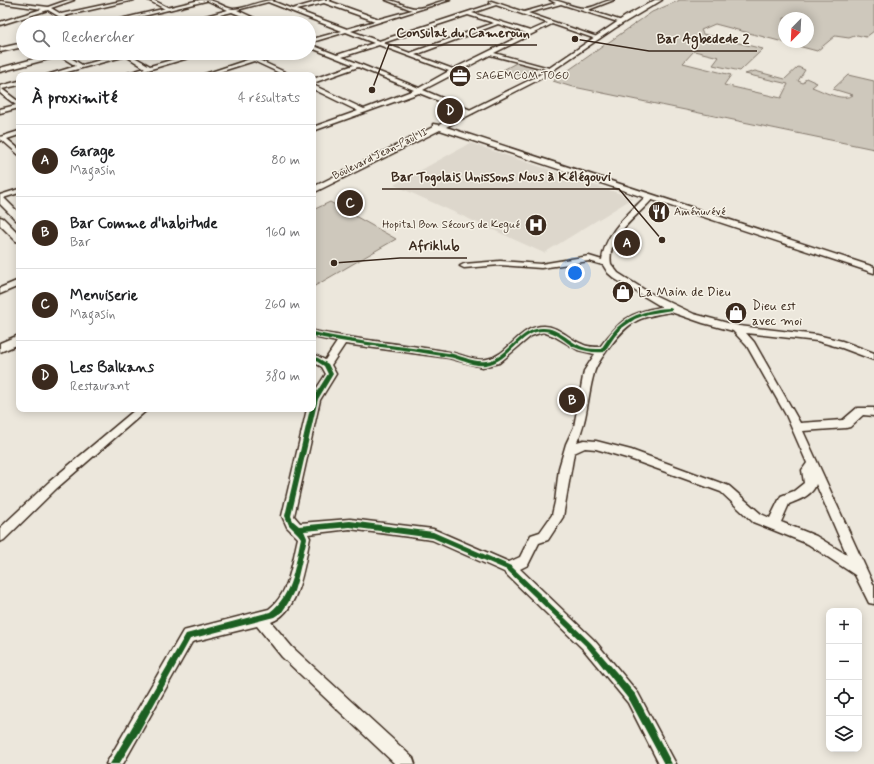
<!DOCTYPE html>
<html lang="fr">
<meta charset="utf-8">
<style>
:root{--surface:#fff;--page:#f6f6f6;--text:#202124;--muted:#757577;--line:#e0e0e0;--accent:#3b2a1e}
body{margin:0;font-family:Mynerve,sans-serif;background:var(--page);color:var(--text)}
.controls{position:absolute;right:12px;bottom:12px;display:grid;overflow:hidden;border-radius:8px;box-shadow:0 2px 10px #0003}
.controls button{width:36px;height:36px;display:grid;place-items:center;padding:0;border:0;border-bottom:1px solid var(--line);background:var(--surface);color:var(--text);font:20px sans-serif}
.compass{position:absolute;left:778px;top:12px;width:36px;height:36px;border-radius:50%;background:var(--surface);box-shadow:0 2px 10px #0003;rotate:204deg}
.you{position:absolute;left:575px;top:273px;width:14px;height:14px;margin:-10px;border:3px solid #fff;border-radius:50%;background:#1a73e8;box-shadow:0 0 0 6px #1a73e833}
.badge{display:grid;place-items:center;width:26px;height:26px;border-radius:50%;background:var(--accent);color:#fff;font-size:13px;font-weight:700}
.pin{position:absolute;translate:-50% -50%;border:2px solid #fff;box-shadow:0 1px 4px #0006}
.list{margin:0;padding:0;list-style:none}
h2{display:flex;justify-content:space-between;align-items:center;height:52px;margin:0;padding:0 16px;font-size:17px}
h2 small{font-size:13px;font-weight:400;color:var(--muted)}
.list li{display:grid;grid-template-columns:26px 1fr auto;gap:12px;align-items:center;box-sizing:border-box;height:72px;padding:0 16px;border-top:1px solid var(--line)}
.list b{display:block;font-size:15px;white-space:nowrap}
.list p{margin:0;font-size:13px;white-space:nowrap;color:var(--muted)}
.list em{font-size:13px;font-style:normal;color:var(--muted)}
.icon{flex:none;width:22px;height:22px;fill:none;stroke:currentColor;stroke-width:2;stroke-linecap:round;stroke-linejoin:round}
.map{position:relative;flex:none;width:874px;height:764px;overflow:hidden}
.search{position:absolute;background:var(--surface);box-shadow:0 2px 10px #0003;left:16px;top:16px;width:300px;height:44px;display:flex;align-items:center;gap:10px;box-sizing:border-box;padding:0 14px;border-radius:22px;color:var(--muted);font-size:15px}
.panel{position:absolute;background:var(--surface);box-shadow:0 2px 10px #0003;left:16px;top:72px;width:300px;height:340px;border-radius:8px}
.map>svg:first-child{display:block}
</style>
<div class="map">
<svg width="874" height="764" viewBox="0 0 874 764">
<rect width="100%" height="100%" fill="#ece7dc"/>
<filter id="ink" filterUnits="userSpaceOnUse"><feTurbulence type="fractalNoise" baseFrequency=".025" numOctaves="2"/><feDisplacementMap in="SourceGraphic" scale="8" xChannelSelector="R" yChannelSelector="G"/><feConvolveMatrix kernelMatrix="1 2 1 2 8 2 1 2 1" color-interpolation-filters="sRGB"/></filter>
<g filter="url(#ink)">
<path fill="#ddd7cc" d="M470,143l163,55 -89,55 -150,-68z"/>
<g fill="#cec8bc" stroke="#84796d" fill-rule="evenodd">
<path d="M680,0h194v31l-8,6 -9,-2 -8,3 -14,-2 -18,15 -102,-27 -14,6 2,4 60,15 -23,22 -27,-6 6,-8 -25,-6 -11,12 48,12 -7,10 57,13 7,-14 -43,-10 10,-3 30,8 13,-12 7,3 -7,11 5,2 3,-5 11,5 -5,4c11,4 30,15 41,8l-20,-6 15,-14 26,6v68l-305,-63 -16,-5 99,-69zM784,18h24v24h-24z"/>
<path d="M518,62l20,5 -15,9 -20,-6z"/>
<path d="M330,202l66,37 -83,48v-77z"/>
</g>
<g fill="none" stroke-linecap="round" stroke-linejoin="round">
<g stroke="#3b2a1e" stroke-width="3">
<g id="minor">
<path d="M68,0h6l-23,8 10,6 65,-14h8l-70,16 11,7h-5l-22,-13 -48,15v-3l42,-13 -42,-6v-2l48,6z"/>
<path d="M148,0h5l18,9 -4,1z"/>
<path d="M206,0c10,0 18,8 27,9 13,0 27,-9 41,-9l-2,1 20,8 31,-9h8l-2,1 50,18 33,-9 -26,-10c11,0 20,8 30,8 12,0 22,-8 34,-8l-99,31 28,10 113,-37 -3,-2 2,-1 33,11 32,-9 -6,-3c12,0 22,8 34,8 10,1 19,-8 30,-8l-26,10 34,11 -4,1 -57,-18 -33,9 69,24 -4,1 -41,-14 -58,29 55,15v2l-59,-15 -67,35 50,21v2h-4l-50,-20 -106,38v-4l45,-16 -45,-22v-4l51,24 50,-19 -56,-23 -45,16v-4l41,-14 -45,-18v-3l28,11 37,-12 -28,-11 -37,11v-3l33,-9 -74,-29 -31,8 28,13h-6l-27,-11 -45,11h-7l48,-13zM324,3l51,18 -28,8 -51,-19zM496,5l52,18 -18,8 -58,-18zM468,15l26,8 -84,30 -27,-10zM498,24l28,9 -73,36 -38,-14zM379,45l70,26 -30,17 -77,-31z"/>
<path d="M56,53h7l19,12 41,-11 -2,-1h15l-5,2 19,11 46,-13h9l-74,22h-9l23,-7 -19,-12 -70,19h-9l29,-9 -16,-10 -60,16v-4z"/>
<path d="M238,53h7l10,5 15,-5h8l-19,7 32,15h-7l-30,-14 -44,14h-8l48,-16z"/>
<path d="M19,81v4l-17,4 17,13v6l-19,5v-4l16,-4 -16,-12v-7z"/>
<path d="M19,131v4l-12,4 12,10v6l-17,-15 -2,1v-4z"/>
<path d="M19,189v4l-19,6v-4z"/>
<path d="M647,195l7,2c-16,20 -48,38 -43,67l7,9 30,19 46,22 45,12 78,9 25,6 32,12v7l-32,-12 -25,-7 -71,-8 8,9 46,81 43,-3 14,-12h17v8l-11,-1 -13,12 -4,1 -43,3 71,155v18l-5,-1 -14,-28 -47,-31 -55,-22 -32,-30 -91,-33 -34,-10 -11,-1 -11,5 -11,64 -15,23 -9,3 -11,22 -8,4 74,71 44,53 38,71h-17l-31,-61 -44,-53 -80,-78 -72,-32 -82,-11 -42,5 2,4c-6,26 -10,74 -39,84l21,25 121,111 2,6h-20l-113,-107 -25,-31 -65,16 -69,122h-17l77,-133 86,-22c21,-16 23,-47 29,-71l-11,-11 -5,-11 25,-107h6v-15l13,-20 -4,-7 -9,-5v-8l12,6 12,-18 -24,-5v-6c45,9 90,13 136,21 12,2 26,10 38,7 23,-4 31,-33 57,-33 14,0 25,13 38,18 5,3 12,3 18,3 19,-25 28,-35 62,-40l-47,-28 -7,-6 -5,-8 -14,-4 -48,7 -41,-3 -36,3 -4,-2 4,-2 36,-3 41,3 48,-8 13,4c3,-28 27,-46 45,-65zM671,312l32,11 30,8 14,15 39,69 21,48 -5,7 2,13 -10,8 -13,5 -11,22 -9,-4 -32,-28 -98,-36 -35,-9 -12,-1 -7,2c11,-23 10,-45 17,-69 2,-8 9,-17 14,-24 21,-28 29,-32 63,-37zM543,332l11,4 24,14 17,4 -11,17 -10,56 -8,17 -7,24 -4,34 -3,13 -12,17 -9,3 -11,22 -11,5 -76,-33 -83,-10 -50,4 -6,-7 26,-116 16,-26 -5,-9 14,-21 104,14 33,9 17,-4 32,-27zM816,484l31,71 -31,-19 -35,-14 8,-18c10,-4 24,-9 27,-20z"/>
<path d="M19,280v6l-19,8v-6z"/>
<path d="M136,409h12l-91,79 -53,52 -4,2v-14l49,-46z"/>
</g>
</g>
<g stroke="#3b2a1e" stroke-width="3">
<g id="major">
<path d="M200,0h10l-96,23h-10z"/>
<path d="M655,0h7l-47,28 -75,51 -94,48 428,140v6l-434,-143 -127,63v-6l120,-60v-3l6,1 97,-48 90,-61z"/>
<path d="M23,43v4l-23,5v-4z"/>
<path d="M0,196l3,1 16,16v8l-3,-1 -16,-16z"/>
<path d="M0,217l3,1 16,16v8l-3,-1 -16,-16z"/>
<path d="M19,335v9l-19,8v-9z"/>
</g>
</g>
<use href="#minor" fill="#f7f3e8" fill-rule="evenodd"/>
<use href="#major" fill="#f7f3e8" fill-rule="evenodd"/>
<g stroke="#f7f3e8" stroke-width="3">
<g id="cycleway">
<path d="M670,308l2,1v1l-24,4 -13,5 -13,9 -7,8 -11,16c-10,1 -21,-1 -30,-5 -10,-6 -20,-17 -32,-16 -22,1 -32,30 -56,34 -13,2 -25,-6 -38,-8 -45,-8 -90,-12 -135,-21v-4c45,10 90,14 135,21 12,2 26,10 38,8 23,-3 32,-32 56,-33 16,-1 27,14 41,19 5,2 12,2 18,2 4,-6 8,-12 13,-18 14,-16 35,-22 56,-23z"/>
<path d="M313,355l15,9 5,10 -15,25 -27,117 2,5 6,5 51,-5 83,11 78,34 80,77 45,52 36,69h-8l-34,-63 -43,-54 -80,-77 -74,-32 -83,-11 -46,4 3,7 -10,43 -3,10 -6,12 -6,9 -8,5 -84,22 -53,96 -18,29h-9l21,-35 55,-95 84,-22c23,-17 25,-48 31,-74l-3,-4 -9,-9 -4,-9 25,-107h3v-11l15,-24 -4,-8 -11,-7z"/>
</g>
</g>
<use href="#cycleway" fill="#1b5e20" fill-rule="evenodd"/>
</g>
</g>
<defs>
<g id="office-disc" transform="scale(1.15)"><circle r="9.5" fill="#3b2a1e" stroke="#f7f3e8"/><path d="M-6-3h4V-5.5h4V-3h4V5H-6ZM-1-4.5V-3h2v-1.5ZM-6 0V1H6V0Z" fill="#fff"/></g>
<g id="restaurant-disc" transform="scale(1.15)"><circle r="9.5" fill="#3b2a1e" stroke="#f7f3e8"/><path d="M-5-6h1v4h1v-4h1v4h1v-4h1v5L-1.5 .5V6h-2V.5L-5-1ZM5-6V6H3V1.5H1.5Q1.5-4 5-6Z" fill="#fff"/></g>
<g id="hospital-disc" transform="scale(1.15)"><circle r="9.5" fill="#3b2a1e" stroke="#f7f3e8"/><path d="M-5-5h3v3.5h4V-5h3V5h-3V1.5h-4V5h-3Z" fill="#fff"/></g>
<g id="shop-disc" transform="scale(1.15)"><circle r="9.5" fill="#3b2a1e" stroke="#f7f3e8"/><path d="M-5-2.5h2.3a2.7 3.5 0 0 1 5.4 0H5L5.5 6h-11ZM-1.5-2.5h3a1.5 2.3 0 0 0-3 0Z" fill="#fff"/></g>
</defs>
<g fill-rule="evenodd">
<use href="#office-disc" x="460" y="76"/>
<use href="#restaurant-disc" x="659" y="212"/>
<use href="#hospital-disc" x="536" y="225"/>
<use href="#shop-disc" x="623" y="292"/>
<use href="#shop-disc" x="736" y="313"/>
</g>
<g text-anchor="middle" dominant-baseline="central" stroke-width="3" stroke-linejoin="round" paint-order="stroke">
<g font-size="11" fill="#3b2a1e" stroke="#f7f3e8" text-anchor="start">
<text x="476" y="76">SAGEMCOM TOGO</text>
<text x="674" y="212">Aménuvévé</text>
<text x="520" y="225" text-anchor="end">Hopital Bon Sécours de Kegué</text>
</g>
<g font-size="11" fill="#3b2a1e" stroke="#f7f3e8">
<text transform="translate(380 154) rotate(-26)">Boulevard Jean-Paul II</text>
</g>
<g font-size="13" fill="#3b2a1e" stroke="#f7f3e8" text-anchor="start">
<text x="638" y="292">La Main de Dieu</text>
<text x="752" y="306">Dieu est<tspan x="752" dy="15">avec moi</tspan></text>
</g>
</g>
<path fill="none" stroke="#3b2a1e" stroke-width="1.5" d="M372 90L389 45H537M575 39L649 51H757M662 240L619 189H382M334 263L400 258H467"/>
<g fill="#3b2a1e" stroke="#f7f3e8" stroke-width="1.5">
<circle cx="372" cy="90" r="4"/>
<circle cx="575" cy="39" r="4"/>
<circle cx="662" cy="240" r="4"/>
<circle cx="334" cy="263" r="4"/>
</g>
<g font-size="14" text-anchor="middle" font-weight="bold" fill="#3b2a1e" stroke="#f7f3e8" stroke-width="3" stroke-linejoin="round" paint-order="stroke">
<text x="463" y="37">Consulat du Cameroun</text>
<text x="703" y="43">Bar Agbedede 2</text>
<text x="501" y="181">Bar Togolais Unissons Nous à Kélégouvi</text>
<text x="434" y="250">Afriklub</text>
</g>
</svg>
<div class="controls">
<button>+</button>
<button>−</button>
<button><svg class="icon" aria-label="locate" viewBox="0 0 24 24"><circle cx="12" cy="12" r="6"/><path d="M12 2v4M12 18v4M2 12h4M18 12h4"/></svg></button>
<button><svg class="icon" aria-label="layers" viewBox="0 0 24 24"><path d="M12 4l9 5-9 5-9-5zM3 14l9 5 9-5"/></svg></button>
</div>
<svg class="compass" viewBox="-18 -18 36 36"><path d="M0-13l5 13h-10z" fill="#e53935"/><path d="M0 13l5-13h-10z" fill="#757577"/></svg>
<div class="you"></div>
<div class="pin badge" style="left:627px;top:243px">A</div>
<div class="pin badge" style="left:572px;top:400px">B</div>
<div class="pin badge" style="left:350px;top:203px">C</div>
<div class="pin badge" style="left:450px;top:111px">D</div>
<div class="search"><svg class="icon" aria-label="search" viewBox="0 0 24 24"><circle cx="10" cy="10" r="6"/><path d="M15 15l6 6"/></svg>Rechercher</div>
<section class="panel">
<h2>À proximité<small>4 résultats</small></h2>
<ul class="list">
<li><span class="badge">A</span><div><b>Garage</b><p>Magasin</p></div><em>80 m</em></li>
<li><span class="badge">B</span><div><b>Bar Comme d'habitude</b><p>Bar</p></div><em>160 m</em></li>
<li><span class="badge">C</span><div><b>Menuiserie</b><p>Magasin</p></div><em>260 m</em></li>
<li><span class="badge">D</span><div><b>Les Balkans</b><p>Restaurant</p></div><em>380 m</em></li>
</ul>
</section>
</div>
